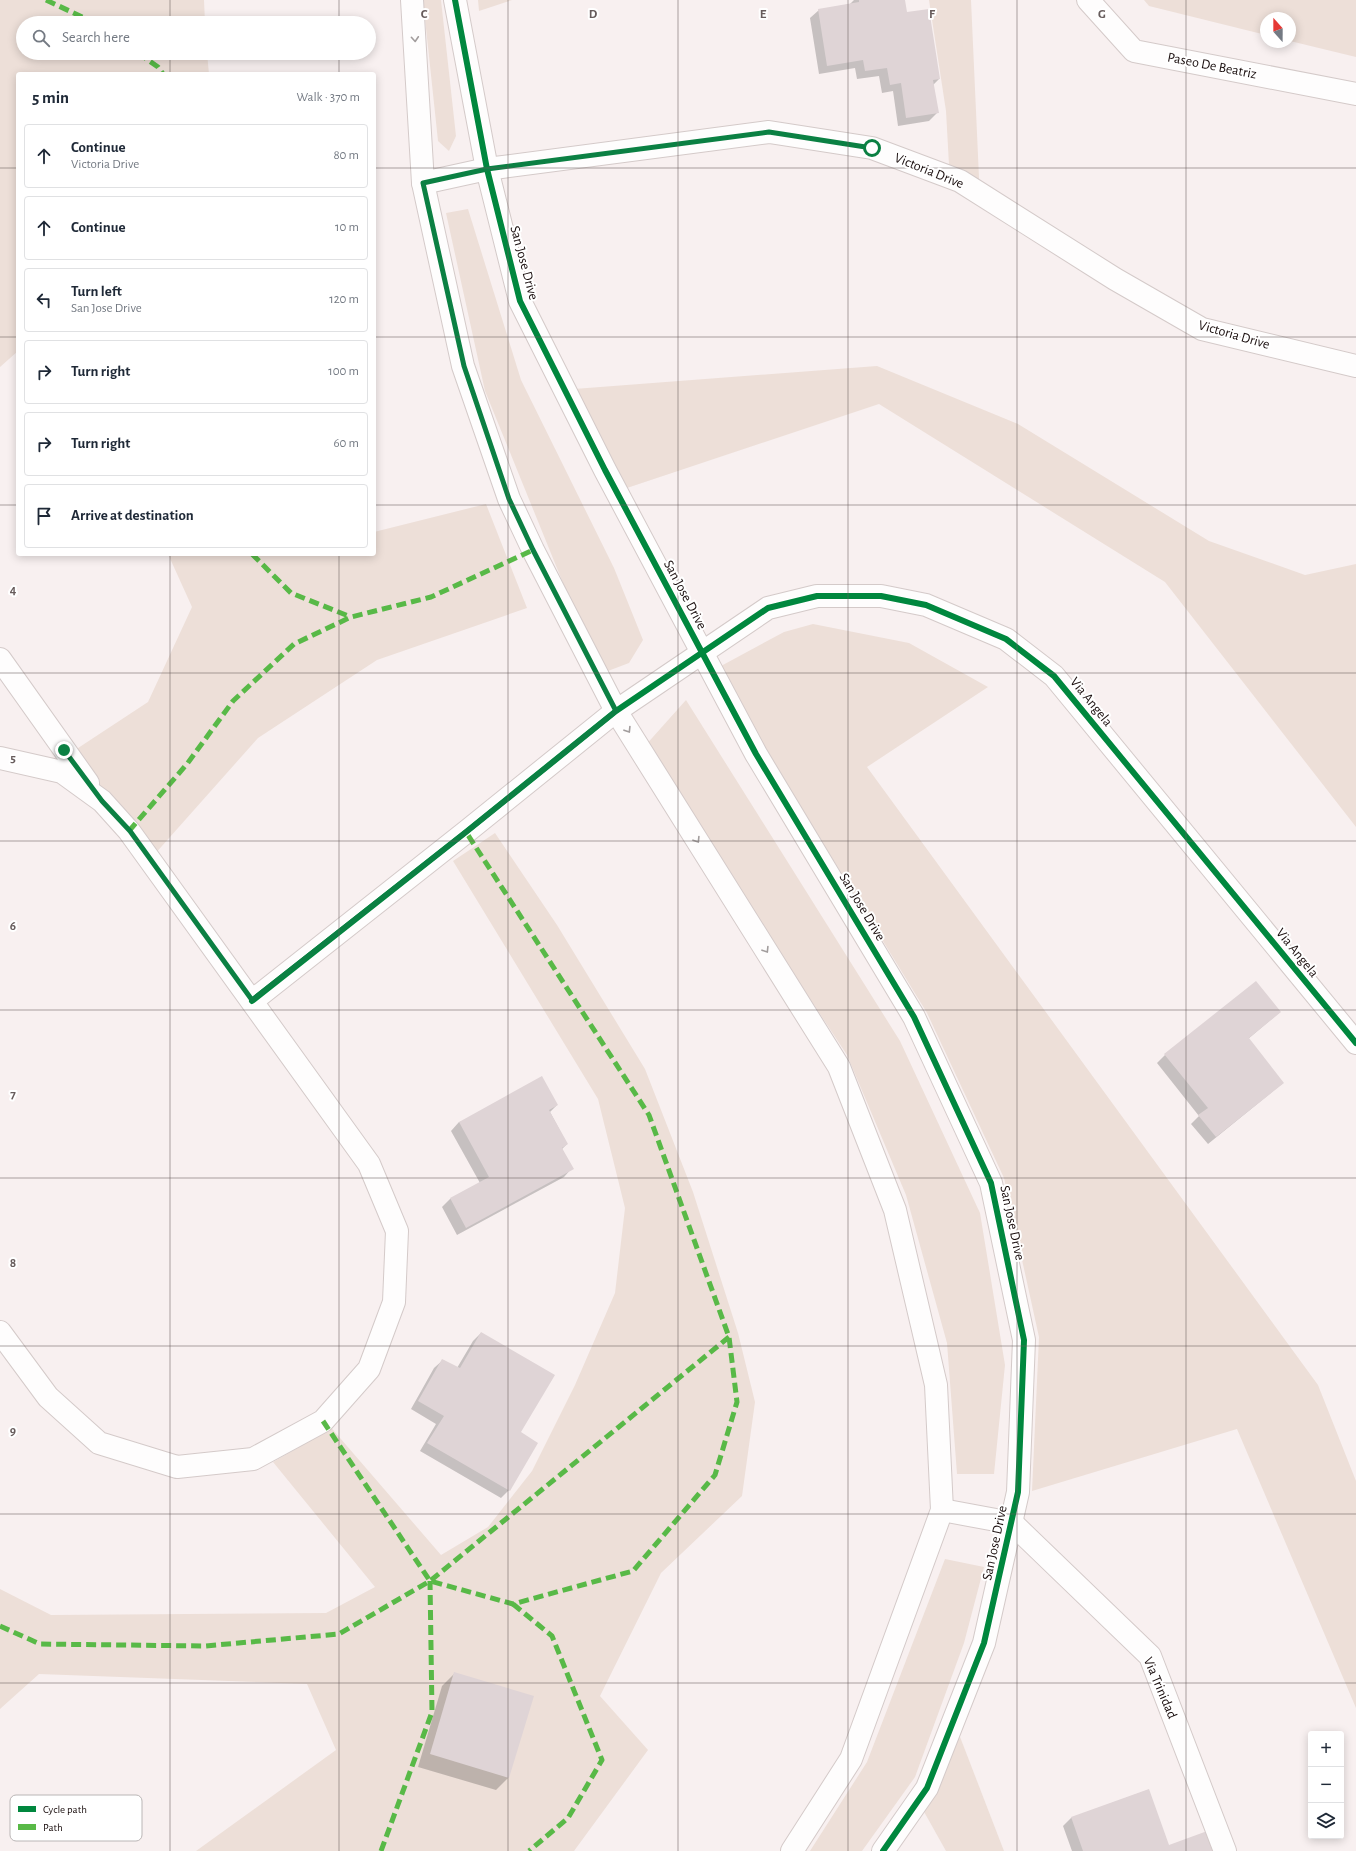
<!DOCTYPE html>
<meta charset="utf-8">
<style>
:root{--surface:#fff;--page:#f2f2f3;--text:#1f2937;--muted:#747a83;--line:#e0e1e3}
body{margin:0;font-family:"Alegreya Sans",sans-serif;background:var(--page);color:var(--text)}
.controls{position:absolute;right:12px;bottom:12px;display:grid;overflow:hidden;border-radius:4px;box-shadow:0 2px 10px #0003}
.controls button{width:36px;height:36px;display:grid;place-items:center;padding:0;border:0;border-bottom:1px solid var(--line);background:var(--surface);color:var(--text);font:20px sans-serif}
.compass{position:absolute;left:1260px;top:12px;width:36px;height:36px;border-radius:50%;background:var(--surface);box-shadow:0 2px 10px #0003;rotate:339deg}
.stop{position:absolute;width:12px;height:12px;margin:-9px;border:3px solid #0b8043;border-radius:50%;background:#fff}
.stop.end{background:#0b8043;border-color:#fff;box-shadow:0 1px 4px #0008}
.list{margin:0;padding:0;list-style:none}
h2{display:flex;justify-content:space-between;align-items:center;height:52px;margin:0;padding:0 16px;font-size:17px}
h2 small{font-size:13px;font-weight:400;color:var(--muted)}
.list li{display:grid;grid-template-columns:26px 1fr auto;gap:12px;align-items:center;box-sizing:border-box;height:64px;margin:0 8px 8px;padding:0 8px;border:1px solid var(--line);border-radius:4px}
.list b{display:block;font-size:15px;white-space:nowrap}
.list p{margin:0;font-size:13px;white-space:nowrap;color:var(--muted)}
.list em{font-size:13px;font-style:normal;color:var(--muted)}
.icon{flex:none;width:22px;height:22px;fill:none;stroke:currentColor;stroke-width:2;stroke-linecap:round;stroke-linejoin:round}
.map{position:relative;flex:none;width:1356px;height:1851px;overflow:hidden}
.search{position:absolute;background:var(--surface);box-shadow:0 2px 10px #0003;left:16px;top:16px;width:360px;height:44px;display:flex;align-items:center;gap:10px;box-sizing:border-box;padding:0 14px;border-radius:22px;color:var(--muted);font-size:15px}
.panel{position:absolute;background:var(--surface);box-shadow:0 2px 10px #0003;left:16px;top:72px;width:360px;height:484px;border-radius:4px}
.map>svg:first-child{display:block}
</style>
<div class="map">
<svg width="1356" height="1851" viewBox="0 0 1356 1851">
<rect width="100%" height="100%" fill="#f8f0f0"/>
<g fill="#eddfd8">
<path d="M0,0h204l1,23h-182v30h184l2,21h-191v277l-18,16z"/>
<path d="M423,0h18l15,136 -7,15 -11,-10z"/>
<path d="M478,0h34l-33,11z"/>
<path d="M929,0h42l9,200 -30,-17 -4,-72z"/>
<path d="M1144,0h212v57l-66,-16v-23h-24v17l-117,-29z"/>
<path d="M468,209l53,171 93,188 29,72 -14,23 -29,11 -115,-283 -39,-178z"/>
<path d="M877,366l141,58 191,117 96,34 51,-11v263l-191,-245 -286,-178 -252,84 -53,-99z"/>
<path d="M486,504l41,104 -150,52 -119,78 -112,126 -74,-112 76,-50 44,-95 -24,-53h206v-22z"/>
<path d="M813,624l96,19 79,44 -121,80 451,618 38,96v227l-119,-279 -205,62 7,-154 -35,-159 -77,-165 -161,-263 -45,-84 63,-34z"/>
<path d="M686,700l214,341 80,172 25,152 -11,109h-37l-10,-131 -41,-148 -59,-140 -203,-308z"/>
<path d="M495,833l62,92 88,144 48,123 45,141 17,69 -13,94 -81,77 -61,123 48,54 -74,101h-378l140,-101 -29,-66 -268,-10 -39,35v-120l51,26 275,-2 49,-26 -102,-125 28,-16 27,-22 113,131 47,-28 44,-56 43,-86 40,-92 10,-85 -27,-109 -145,-238z"/>
<path d="M945,1559l39,8 -20,76 -49,134 -53,74h-52l57,-89z"/>
<path d="M957,1729l47,122h-58l-23,-41z"/>
</g>
<g fill="#0003">
<path d="M854,0h50l2,14 33,65 -6,6 4,28 -8,8 -31,5 -5,-35 -11,2 -3,-17 -22,3 -2,-11 -36,6 -9,-56 9,-8 31,-6z"/>
<path d="M1280,1012l-32,27 35,44 -75,61 -17,-20 8,-8 -42,-53 8,-8z"/>
<path d="M557,1105l-7,7 17,32 -5,5 10,19 -8,9 -107,58 -15,-28 8,-8 30,-16 -29,-52 8,-9z"/>
<path d="M481,1333l38,100 -10,57 -8,8 -81,-47 16,-27 -25,-15 23,-41 9,-8 14,8 16,-27z"/>
<path d="M455,1673l53,105 -12,12 -78,-23 24,-81z"/>
<path d="M1148,1790l21,57 47,4h-144l-9,-25 8,-8z"/>
</g>
<g fill="#dfd4d6">
<path d="M859,0h46l2,12 22,-3 11,70 -7,1 6,33 -33,5 -5,-35 -11,2 -3,-17 -22,3 -2,-11 -36,6 -9,-57 41,-7z"/>
<path d="M1256,981l25,31 -32,26 35,45 -68,54 -18,-22 10,-7 -44,-54z"/>
<path d="M542,1076l16,29 -9,5 19,34 -6,4 12,21 -108,59 -16,-30 39,-21 -30,-55z"/>
<path d="M481,1332l74,43 -34,57 17,11 -28,48 -83,-48 17,-27 -26,-15 24,-42 18,9z"/>
<path d="M454,1672l80,24 -25,82 -79,-24z"/>
<path d="M1149,1789l20,56 41,-15 7,21h-134l-12,-34z"/>
</g>
<g fill="none" stroke-linecap="round" stroke-linejoin="round">
<g stroke="#d4cac9" stroke-width="24">
<g id="street">
<path d="M412,0l11,183 40,183 46,133 24,51 83,161 223,356 56,143 41,175 6,125 -91,249 -59,92"/>
<path d="M455,0l32,169 33,132 85,169 151,284 158,263 77,166 33,157 -6,152 -34,151 -57,145 -44,63"/>
<path d="M1088,0l46,51 222,43"/>
<path d="M423,183l64,-14 282,-37 103,16 88,33 155,98 87,50 154,37"/>
<path d="M0,659l88,124"/>
<path d="M0,758l62,14 40,29 27,30 240,333 28,67 -3,71 -25,67 -46,52 -70,38 -76,8 -78,-24 -51,-46 -48,-65"/>
<path d="M252,1001l214,-169 150,-121 152,-103 49,-12h64l45,9 80,34 48,37 302,367"/>
<path d="M942,1510l70,13 138,133 75,195"/>
</g>
</g>
<use href="#street" stroke="#fefdfd" stroke-width="22"/>
<g stroke="#58b947" stroke-width="5" stroke-dasharray="10 5" stroke-linecap="butt">
<path d="M46,0l49,23"/>
<path d="M138,53l20,14 5,7"/>
<path d="M252,554l39,39 60,24"/>
<path d="M129,831l58,-67 46,-63 61,-57 57,-27 80,-20 102,-47"/>
<path d="M323,1421l107,160 83,23 120,-33 82,-96 22,-73 -8,-65 -80,-222 -183,-283"/>
<path d="M513,1604l39,32 50,124 -34,58 -39,33"/>
<path d="M0,1626l40,18 165,2 134,-12 91,-53 299,-244"/>
<path d="M381,1851l51,-139 -2,-131"/>
</g>
<g stroke="#fff" stroke-width="8">
<g id="cycleway">
<path d="M455,0l32,169 33,132 85,169 151,284 158,263 77,166 33,157 -6,152 -34,151 -57,145 -44,63"/>
<path d="M252,1001l214,-169 150,-121 152,-103 49,-12h64l45,9 80,34 48,37 302,367"/>
</g>
</g>
<use href="#cycleway" stroke="#00873e" stroke-width="6"/>
</g>
<defs><path id="oneway-chevron" d="M-2-3.5L2.5 0L-2 3.5" fill="none" stroke-width="1.6" stroke-linecap="round" stroke-linejoin="round"/></defs>
<g stroke="#a29d9d">
<use href="#oneway-chevron" transform="translate(415 39) rotate(86)"/>
<use href="#oneway-chevron" transform="translate(628 730) rotate(58)"/>
<use href="#oneway-chevron" transform="translate(697 840) rotate(58)"/>
<use href="#oneway-chevron" transform="translate(766 950) rotate(58)"/>
</g>
<g fill="none" stroke-linecap="round" stroke-linejoin="round">
<path stroke="#0b8043" stroke-width="5" d="M64,750l38,51 28,30 122,169 214,-168 150,-121 -83,-161 -24,-51 -45,-133 -41,-183 64,-14 282,-37 103,16"/>
</g>
<path fill="none" stroke="#675c5c" stroke-width="1" stroke-opacity="0.55" d="M170,0v23M339,0v23M508,0v1851M678,0v1851M848,0v1851M1017,0v1851M1186,0v1851M170,53v21M339,53v21M0,168h18M374,168h982M0,337h18M374,337h982M0,505h18M374,505h982M170,554v1297M339,554v1297M0,673h1356M0,841h1356M0,1010h1356M0,1178h1356M0,1346h1356M0,1514h1356M0,1683h1356"/>
<g text-anchor="middle" dominant-baseline="central" stroke-width="4" stroke-linejoin="round" paint-order="stroke">
<g font-size="14" fill="#190d0d" stroke="#fff">
<text transform="translate(1212 66) rotate(11)">Paseo De Beatriz</text>
<text transform="translate(929 171) rotate(22)">Victoria Drive</text>
<text transform="translate(524 263) rotate(75)">San Jose Drive</text>
<text transform="translate(1234 335) rotate(16)">Victoria Drive</text>
<text transform="translate(685 595) rotate(62)">San Jose Drive</text>
<text transform="translate(1091 702) rotate(51)">Via Angela</text>
<text transform="translate(862 907) rotate(59)">San Jose Drive</text>
<text transform="translate(1297 953) rotate(51)">Via Angela</text>
<text transform="translate(1012 1223) rotate(78)">San Jose Drive</text>
<text transform="translate(995 1543) rotate(-78)">San Jose Drive</text>
<text transform="translate(1160 1688) rotate(67)">Via Trinidad</text>
</g>
</g>
<rect x="10" y="1795" width="132" height="46" rx="6" fill="#fff" stroke="#bab6b6" stroke-width="1"/>
<rect x="18" y="1806" width="18" height="6" fill="#00873e"/>
<rect x="18" y="1824" width="18" height="6" fill="#58b947"/>
<g font-size="11" fill="#190d0d">
<text x="43" y="1813">Cycle path</text>
<text x="43" y="1831">Path</text>
</g>
<g font-size="13" text-anchor="middle" font-weight="bold" fill="#675c5c" stroke="#fff" stroke-width="4" stroke-linejoin="round" paint-order="stroke">
<text x="424" y="18">C</text>
<text x="593" y="18">D</text>
<text x="763" y="18">E</text>
<text x="932" y="18">F</text>
<text x="1102" y="18">G</text>
<text x="13" y="594">4</text>
<text x="13" y="762">5</text>
<text x="13" y="930">6</text>
<text x="13" y="1098">7</text>
<text x="13" y="1267">8</text>
<text x="13" y="1435">9</text>
</g>
</svg>
<div class="controls">
<button>+</button>
<button>−</button>
<button><svg class="icon" aria-label="layers" viewBox="0 0 24 24"><path d="M12 4l9 5-9 5-9-5zM3 14l9 5 9-5"/></svg></button>
</div>
<svg class="compass" viewBox="-18 -18 36 36"><path d="M0-13l5 13h-10z" fill="#e53935"/><path d="M0 13l5-13h-10z" fill="#747a83"/></svg>
<div class="stop" style="left:872px;top:148px"></div>
<div class="stop end" style="left:64px;top:750px"></div>
<div class="search"><svg class="icon" aria-label="search" viewBox="0 0 24 24"><circle cx="10" cy="10" r="6"/><path d="M15 15l6 6"/></svg>Search here</div>
<section class="panel">
<h2>5 min<small>Walk · 370 m</small></h2>
<ul class="list">
<li><svg class="icon" aria-label="ahead" viewBox="0 0 24 24"><path d="M12 20V5M6 11l6-6 6 6"/></svg><div><b>Continue</b><p>Victoria Drive</p></div><em>80 m</em></li>
<li><svg class="icon" aria-label="ahead" viewBox="0 0 24 24"><path d="M12 20V5M6 11l6-6 6 6"/></svg><div><b>Continue</b></div><em>10 m</em></li>
<li><svg class="icon" aria-label="left" viewBox="0 0 24 24"><path d="M17 20v-9H6M10 6l-5 5 5 5"/></svg><div><b>Turn left</b><p>San Jose Drive</p></div><em>120 m</em></li>
<li><svg class="icon" aria-label="right" viewBox="0 0 24 24"><path d="M7 20v-9h11M14 6l5 5-5 5"/></svg><div><b>Turn right</b></div><em>100 m</em></li>
<li><svg class="icon" aria-label="right" viewBox="0 0 24 24"><path d="M7 20v-9h11M14 6l5 5-5 5"/></svg><div><b>Turn right</b></div><em>60 m</em></li>
<li><svg class="icon" aria-label="arrive" viewBox="0 0 24 24"><path d="M6 21V4h12l-3 4 3 4H6"/></svg><div><b>Arrive at destination</b></div></li>
</ul>
</section>
</div>
